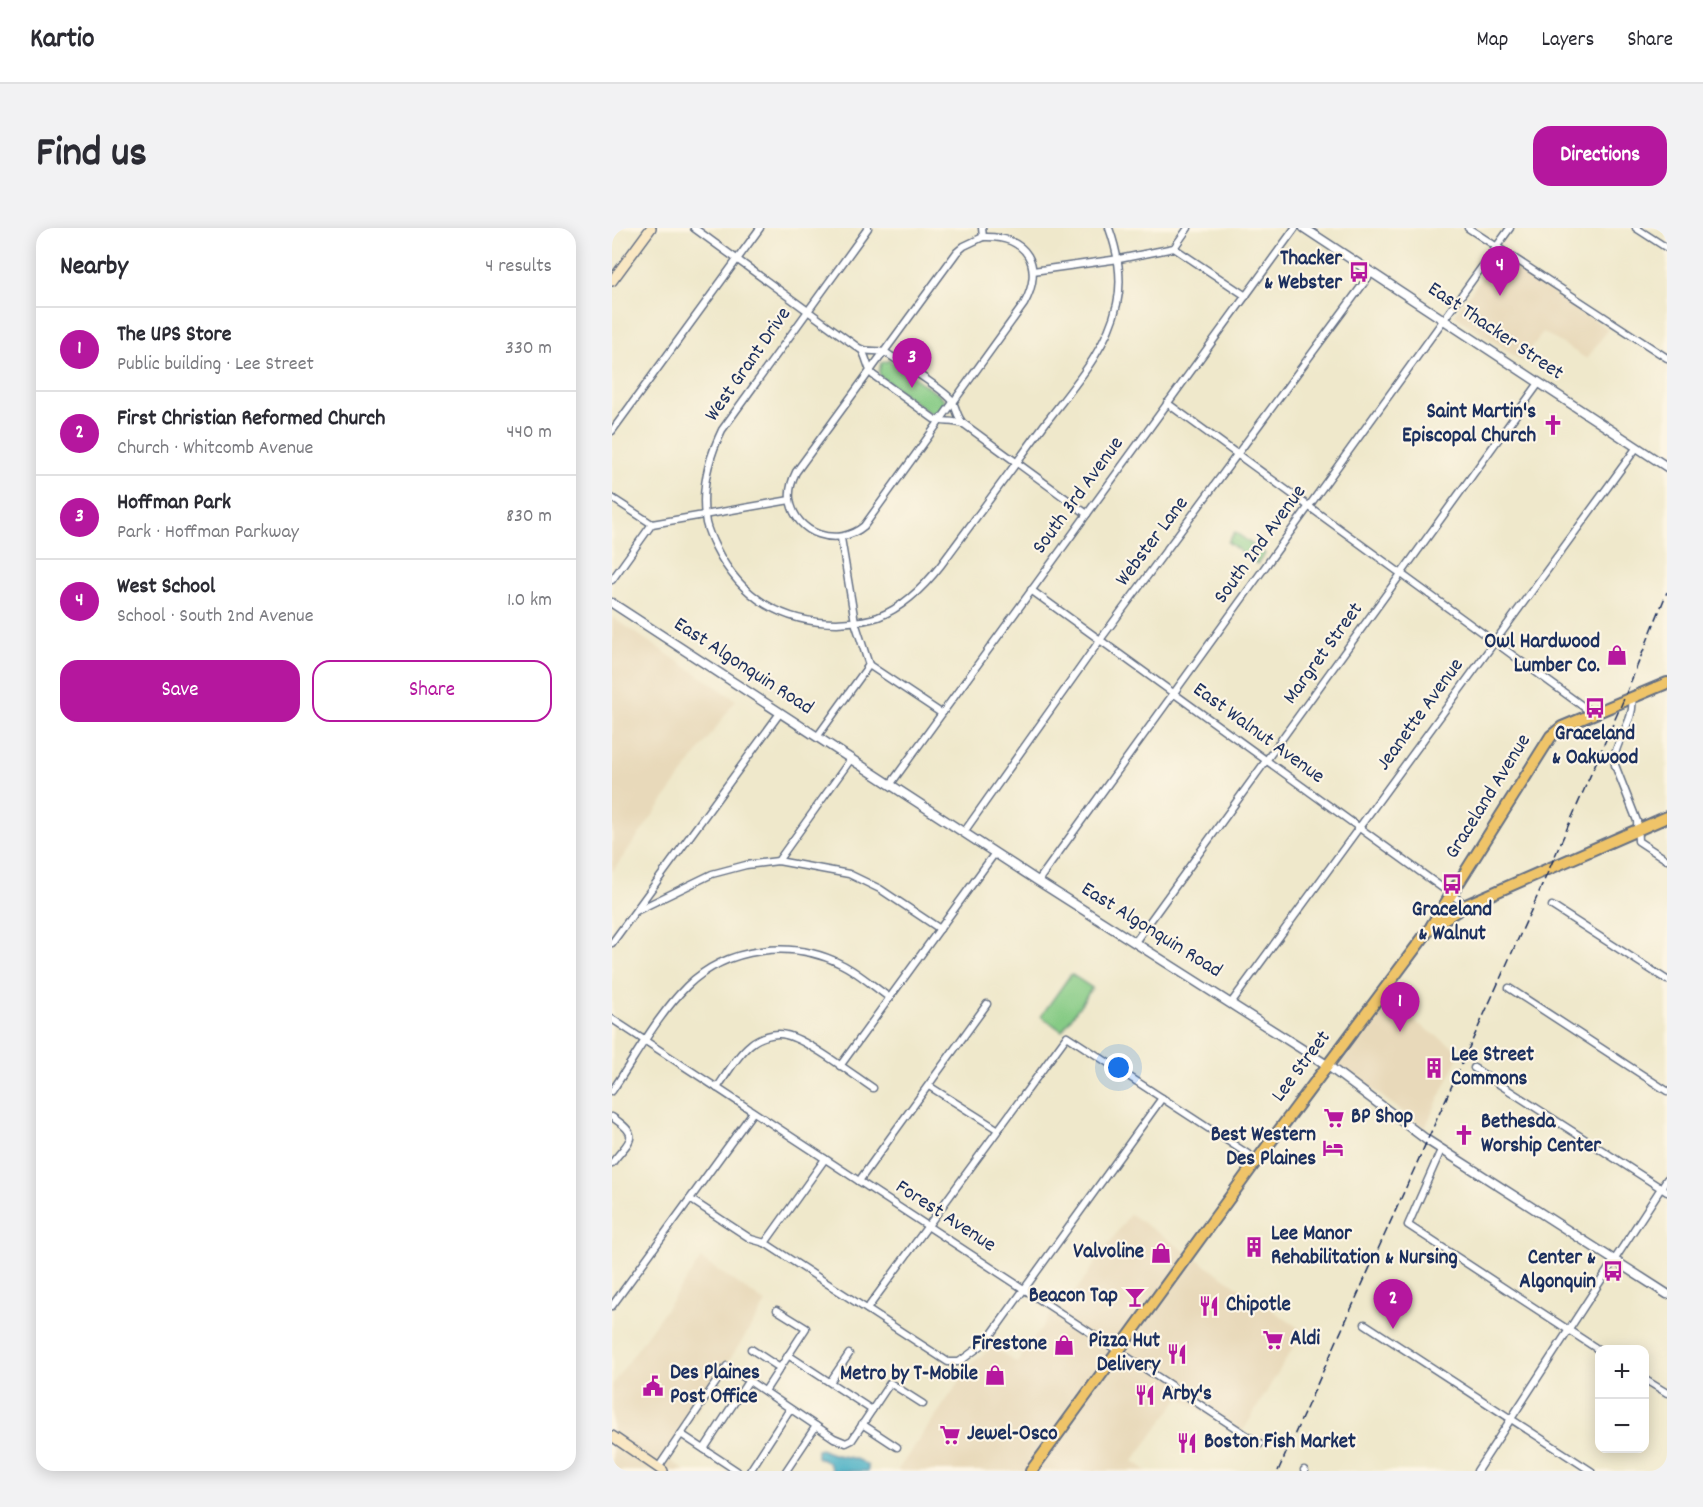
<!DOCTYPE html>
<meta charset="utf-8">
<style>
:root{--surface:#fff;--page:#f2f2f3;--text:#2b2b33;--muted:#7c7c81;--line:#e1e1e2;--accent:#b5179e}
body{margin:0;font-family:Dekko,sans-serif;background:var(--page);color:var(--text)}
.controls{position:absolute;right:18px;bottom:18px;display:grid;overflow:hidden;border-radius:12px;box-shadow:0 3px 15px #0003}
.controls button{width:54px;height:54px;display:grid;place-items:center;padding:0;border:0;border-bottom:2px solid var(--line);background:var(--surface);color:var(--text);font:30px sans-serif}
.you{position:absolute;left:507px;top:840px;width:21px;height:21px;margin:-15px;border:4px solid #fff;border-radius:50%;background:#1a73e8;box-shadow:0 0 0 9px #1a73e833}
.badge{display:grid;place-items:center;width:39px;height:39px;border-radius:50%;background:var(--accent);color:#fff;font-size:20px;font-weight:700}
.pin{position:absolute;translate:-50% -50px;filter:drop-shadow(0 2px 3px #0008)}
.pin::after{content:'';position:absolute;top:32px;width:21px;height:18px;background:inherit;clip-path:polygon(0 0,100% 0,50% 100%)}
.list{margin:0;padding:0;list-style:none}
h2{display:flex;justify-content:space-between;align-items:center;height:78px;margin:0;padding:0 24px;font-size:26px}
h2 small{font-size:20px;font-weight:400;color:var(--muted)}
.list li{display:grid;grid-template-columns:39px 1fr auto;gap:18px;align-items:center;box-sizing:border-box;height:84px;padding:0 24px;border-top:2px solid var(--line)}
.list b{display:block;font-size:22px;white-space:nowrap}
.list p{margin:0;font-size:20px;white-space:nowrap;color:var(--muted)}
.list em{font-size:20px;font-style:normal;color:var(--muted)}
.actions{display:flex;gap:12px;padding:18px 24px}
.actions a{flex:1;padding:14px 0;border:2px solid var(--accent);border-radius:18px;text-align:center;font-size:21px;color:var(--accent)}
.actions .main{background:var(--accent);color:#fff}
.map{position:relative;flex:none;width:1055px;height:1243px;overflow:hidden;border-radius:18px}
header{display:flex;align-items:center;gap:36px;box-sizing:border-box;height:84px;padding:0 30px;background:var(--surface);border-bottom:2px solid var(--line)}
header strong{font-size:28px}
nav{display:flex;gap:33px;margin-inline-start:auto;font-size:21px}
.intro{display:flex;align-items:center;justify-content:space-between;box-sizing:border-box;height:144px;padding:0 36px}
h1{margin:0;font-size:42px}
.button{padding:15px 27px;border-radius:18px;background:var(--accent);color:#fff;font-size:21px;font-weight:700}
main{display:flex;gap:36px;padding:0 36px}
aside{flex:1;background:var(--surface);border-radius:18px;box-shadow:0 3px 15px #0003}
.map>svg:first-child{display:block}
</style>
<header>
<strong>Kartio</strong>
<nav><a>Map</a><a>Layers</a><a>Share</a></nav>
</header>
<div class="intro"><h1>Find us</h1><a class="button">Directions</a></div>
<main>
<aside>
<h2>Nearby<small>4 results</small></h2>
<ul class="list">
<li><span class="badge">1</span><div><b>The UPS Store</b><p>Public building · Lee Street</p></div><em>330 m</em></li>
<li><span class="badge">2</span><div><b>First Christian Reformed Church</b><p>Church · Whitcomb Avenue</p></div><em>440 m</em></li>
<li><span class="badge">3</span><div><b>Hoffman Park</b><p>Park · Hoffman Parkway</p></div><em>830 m</em></li>
<li><span class="badge">4</span><div><b>West School</b><p>School · South 2nd Avenue</p></div><em>1.0 km</em></li>
</ul>
<div class="actions"><a class="main">Save</a><a>Share</a></div>
</aside>
<div class="map">
<svg width="1055" height="1243" viewBox="0 0 1055 1243">
<rect width="100%" height="100%" fill="#fcf5e5"/>
<filter id="ink" filterUnits="userSpaceOnUse"><feTurbulence type="fractalNoise" baseFrequency=".0167" numOctaves="2"/><feDisplacementMap in="SourceGraphic" scale="12" xChannelSelector="R" yChannelSelector="G"/><feConvolveMatrix kernelMatrix="1 2 1 2 8 2 1 2 1" color-interpolation-filters="sRGB"/></filter>
<filter id="wash" filterUnits="userSpaceOnUse"><feTurbulence type="fractalNoise" baseFrequency=".008" numOctaves="4" result="noise"/><feDisplacementMap in="SourceGraphic" scale="24" xChannelSelector="R" yChannelSelector="G"/><feGaussianBlur stdDeviation="1.35" result="paint"/><feColorMatrix in="noise" values="0 0 0 0 0 0 0 0 0 0 0 0 0 0 0 0 0 1.4 0 .05"/><feComposite in="paint" operator="in"/></filter>
<g filter="url(#wash)">
<rect width="100%" height="100%" fill="#efe8cb"/>
<g fill="#e8d9ba">
<path d="M886,28l110,73 -21,30 -44,-27 -21,29 -68,-46z"/>
<path d="M0,389l124,83 -124,172z"/>
<path d="M773,774l76,50 -36,76 -86,-63z"/>
<path d="M518,986l173,117 -63,105 -60,-39 -47,64 14,10h-250l77,-110 19,-14 24,16 34,-49 12,-5z"/>
<path d="M89,1031l65,44 -99,155 18,13h-73v-86z"/>
</g>
<g fill="#86cb85" stroke="#507d72" stroke-width="1.5">
<path d="M278,132l54,39c1,10 -3,16 -13,15l-51,-38 -1,-5 2,-8z"/>
<path d="M623,304l30,22 -8,10 -29,-22z"/>
<path d="M459,746l21,14 -30,43 -21,-15z"/>
</g>
<path fill="#45aec4" stroke="#306e91" stroke-width="1.5" d="M209,1221c18,11 32,4 47,17v5h-36l-3,-8 -12,-6v-7z"/>
</g>
<g filter="url(#ink)">
<g fill="none" stroke-linecap="round" stroke-linejoin="round">
<g stroke="#657084" stroke-width="9">
<g id="minor">
<path d="M82,0l166,121c10,4 20,0 28,5 16,11 51,32 63,45 6,8 5,18 13,25l123,90"/>
<path d="M256,0l-146,202c-14,29 -22,60 -16,93 2,8 6,17 10,25 25,50 67,75 121,75 14,-1 27,-1 41,-6 26,-10 46,-30 63,-52 34,-46 69,-93 103,-140 28,-37 63,-75 73,-121 6,-26 1,-51 -8,-76"/>
<path d="M370,0l1,9"/>
<path d="M856,0l199,130"/>
<path d="M1024,0l31,20"/>
<path d="M371,9c44,-2 62,29 41,67l-160,222c-26,22 -69,9 -74,-27 -1,-9 2,-19 6,-27l161,-220 7,-6z"/>
<path d="M562,20l72,48"/>
<path d="M421,43l86,-12 55,-11 14,-20"/>
<path d="M249,121c6,8 6,19 12,26l61,44c9,4 19,1 28,5"/>
<path d="M555,175l425,310"/>
<path d="M0,203l148,-203"/>
<path d="M0,270l40,26"/>
<path d="M229,310l14,84 14,43"/>
<path d="M0,352l40,-56 138,-24"/>
<path d="M419,362l435,315"/>
<path d="M257,437l72,48"/>
<path d="M1020,470c4,24 -21,46 -17,67l22,56 1,20 29,19"/>
<path d="M205,509l52,-72"/>
<path d="M278,557l405,-557"/>
<path d="M352,604l136,-192 272,-368"/>
<path d="M166,633l73,-102"/>
<path d="M426,653l472,-653"/>
<path d="M940,678l115,74"/>
<path d="M24,683l76,-37 34,-9 32,-4 71,13 31,15 60,40"/>
<path d="M523,714l404,-559"/>
<path d="M0,715l168,-230"/>
<path d="M897,760l158,103"/>
<path d="M619,775l406,-556"/>
<path d="M0,791l648,425"/>
<path d="M228,838l155,-213"/>
<path d="M862,840l193,124"/>
<path d="M317,858l68,43"/>
<path d="M105,860c10,-14 20,-33 34,-44 8,-7 24,-12 35,-9 22,5 66,39 87,53"/>
<path d="M0,863c24,-35 45,-75 75,-105 40,-39 105,-47 154,-22 17,8 33,23 49,34"/>
<path d="M0,889c30,20 18,22 0,46"/>
<path d="M829,922l-33,75 191,125"/>
<path d="M247,953l128,-177"/>
<path d="M78,971l61,40 14,4 183,119h11l27,-20 176,-244"/>
<path d="M153,1015l60,-84"/>
<path d="M0,1078l141,-194"/>
<path d="M255,1081l200,-273 190,124"/>
<path d="M753,1096l226,147"/>
<path d="M139,1121l29,19"/>
<path d="M176,1127l84,55"/>
<path d="M1032,1151l23,14"/>
<path d="M218,1154l19,-28"/>
<path d="M153,1163l41,-63 -29,-18"/>
<path d="M250,1196l35,23"/>
<path d="M69,1206l56,37"/>
<path d="M92,1221l45,-69"/>
<path d="M46,1240l69,-102 107,72 12,5 6,-3 38,-57 33,21"/>
<path d="M692,1242l1,1"/>
<path d="M138,1243l40,-62"/>
<path d="M174,1243l30,-45"/>
<path d="M865,1243l190,-292"/>
</g>
</g>
<g stroke="#657084" stroke-width="11">
<g id="tertiary">
<path d="M692,0l363,239"/>
<path d="M0,375l426,278 289,184 100,75 240,154"/>
</g>
</g>
<g stroke="#657084" stroke-width="12">
<g id="secondary">
<path d="M0,53l39,-53"/>
<path d="M0,1208l51,35"/>
</g>
</g>
<g stroke="#657084" stroke-width="14">
<g id="primary">
<path d="M820,697l119,-189 11,-9 105,-44"/>
<path d="M419,1243l226,-311 174,-233 35,-22 201,-88"/>
</g>
</g>
<use href="#minor" stroke="#fff" stroke-width="6"/>
<use href="#tertiary" stroke="#fff" stroke-width="8"/>
<use href="#secondary" stroke="#f9e7c3" stroke-width="9"/>
<use href="#primary" stroke="#efc469" stroke-width="10"/>
<path stroke="#1b2f5e" stroke-width="1.5" stroke-dasharray="9 4.5" stroke-linecap="butt" d="M666,1243l255,-565 90,-205 44,-109"/>
</g>
</g>
<defs>
<g id="bus-bare" transform="scale(1.62)"><path d="M-5-6H5V4H4V6H2V4H-2V6H-4V4H-5ZM-3.5-4V0h7V-4ZM-3.5 1.2v1.5H-2V1.2ZM2 1.2v1.5H3.5V1.2Z" fill="#b5179e" stroke="#fcf5e5" stroke-width="2.5" paint-order="stroke"/></g>
<g id="church-bare" transform="scale(1.62)"><path d="M-1.2-6h2.4v3.5h3.3v2.4h-3.3V6h-2.4V-.1h-3.3v-2.4h3.3Z" fill="#b5179e" stroke="#fcf5e5" stroke-width="2.5" paint-order="stroke"/></g>
<g id="shop-bare" transform="scale(1.62)"><path d="M-5-2.5h2.3a2.7 3.5 0 0 1 5.4 0H5L5.5 6h-11ZM-1.5-2.5h3a1.5 2.3 0 0 0-3 0Z" fill="#b5179e" stroke="#fcf5e5" stroke-width="2.5" paint-order="stroke"/></g>
<g id="building-bare" transform="scale(1.62)"><path d="M-4-6H4V6H1V3H-1V6H-4ZM-2.5-4.3h1.7v1.8h-1.7ZM.8-4.3h1.7v1.8H.8ZM-2.5-1h1.7V.8h-1.7ZM.8-1h1.7V.8H.8Z" fill="#b5179e" stroke="#fcf5e5" stroke-width="2.5" paint-order="stroke"/></g>
<g id="supermarket-bare" transform="scale(1.62)"><path d="M-6-5.5h2.5l.6 2H6L4.5 2H-2.5L-4.4-4H-6ZM-1.5 3.2a1.3 1.3 0 1 0 .1 0ZM3 3.2a1.3 1.3 0 1 0 .1 0Z" fill="#b5179e" stroke="#fcf5e5" stroke-width="2.5" paint-order="stroke"/></g>
<g id="hotel-bare" transform="scale(1.62)"><path d="M-6-4.5h1.5V1H6V5H4.5V3h-9V5H-6ZM-4 0a1.8 1.8 0 1 1 3.6 0ZM.5 0V-2.5h3Q6-2.5 6 0Z" fill="#b5179e" stroke="#fcf5e5" stroke-width="2.5" paint-order="stroke"/></g>
<g id="bar-bare" transform="scale(1.62)"><path d="M-6-5H6L.8 .8V4.5H3.5V6h-7V4.5H-.8V.8Z" fill="#b5179e" stroke="#fcf5e5" stroke-width="2.5" paint-order="stroke"/></g>
<g id="restaurant-bare" transform="scale(1.62)"><path d="M-5-6h1v4h1v-4h1v4h1v-4h1v5L-1.5 .5V6h-2V.5L-5-1ZM5-6V6H3V1.5H1.5Q1.5-4 5-6Z" fill="#b5179e" stroke="#fcf5e5" stroke-width="2.5" paint-order="stroke"/></g>
<g id="civic-bare" transform="scale(1.62)"><path d="M-.6-6.5H3V-4.5H.6V-3L4-1V1h2V6H-6V1h2V-1L-.6-3ZM-1.2 2.5V6h2.4V2.5Z" fill="#b5179e" stroke="#fcf5e5" stroke-width="2.5" paint-order="stroke"/></g>
</defs>
<g fill-rule="evenodd">
<use href="#bus-bare" x="747" y="44"/>
<use href="#church-bare" x="941" y="197"/>
<use href="#shop-bare" x="1005" y="427"/>
<use href="#bus-bare" x="983" y="480"/>
<use href="#bus-bare" x="840" y="656"/>
<use href="#building-bare" x="822" y="840"/>
<use href="#supermarket-bare" x="722" y="890"/>
<use href="#church-bare" x="852" y="907"/>
<use href="#hotel-bare" x="721" y="920"/>
<use href="#building-bare" x="642" y="1019"/>
<use href="#shop-bare" x="549" y="1025"/>
<use href="#bus-bare" x="1001" y="1043"/>
<use href="#bar-bare" x="523" y="1069"/>
<use href="#restaurant-bare" x="597" y="1078"/>
<use href="#supermarket-bare" x="661" y="1112"/>
<use href="#shop-bare" x="452" y="1117"/>
<use href="#restaurant-bare" x="565" y="1126"/>
<use href="#shop-bare" x="383" y="1147"/>
<use href="#civic-bare" x="41" y="1158"/>
<use href="#restaurant-bare" x="533" y="1167"/>
<use href="#supermarket-bare" x="338" y="1207"/>
<use href="#restaurant-bare" x="575" y="1215"/>
</g>
<g text-anchor="middle" dominant-baseline="central" stroke-width="4.5" stroke-linejoin="round" paint-order="stroke">
<g font-size="21" font-weight="bold" fill="#1b2f5e" stroke="#fcf5e5" text-anchor="end">
<text x="730" y="32">Thacker<tspan x="730" dy="24">&amp; Webster</tspan></text>
<text x="924" y="185">Saint Martin's<tspan x="924" dy="24">Episcopal Church</tspan></text>
<text x="988" y="415">Owl Hardwood<tspan x="988" dy="24">Lumber Co.</tspan></text>
<text x="983" y="507" text-anchor="middle">Graceland<tspan x="983" dy="24">&amp; Oakwood</tspan></text>
<text x="840" y="683" text-anchor="middle">Graceland<tspan x="840" dy="24">&amp; Walnut</tspan></text>
<text x="839" y="828" text-anchor="start">Lee Street<tspan x="839" dy="24">Commons</tspan></text>
<text x="739" y="890" text-anchor="start">BP Shop</text>
<text x="869" y="895" text-anchor="start">Bethesda<tspan x="869" dy="24">Worship Center</tspan></text>
<text x="704" y="908">Best Western<tspan x="704" dy="24">Des Plaines</tspan></text>
<text x="659" y="1007" text-anchor="start">Lee Manor<tspan x="659" dy="24">Rehabilitation &amp; Nursing</tspan></text>
<text x="532" y="1025">Valvoline</text>
<text x="984" y="1031">Center &amp;<tspan x="984" dy="24">Algonquin</tspan></text>
<text x="506" y="1069">Beacon Tap</text>
<text x="614" y="1078" text-anchor="start">Chipotle</text>
<text x="678" y="1112" text-anchor="start">Aldi</text>
<text x="548" y="1114">Pizza Hut<tspan x="548" dy="24">Delivery</tspan></text>
<text x="435" y="1117">Firestone</text>
<text x="58" y="1146" text-anchor="start">Des Plaines<tspan x="58" dy="24">Post Office</tspan></text>
<text x="366" y="1147">Metro by T-Mobile</text>
<text x="550" y="1167" text-anchor="start">Arby's</text>
<text x="355" y="1207" text-anchor="start">Jewel-Osco</text>
<text x="592" y="1215" text-anchor="start">Boston Fish Market</text>
</g>
<g font-size="21" fill="#1b2f5e" stroke="#fcf5e5">
<text transform="translate(883 104) rotate(34)">East Thacker Street</text>
<text transform="translate(137 137) rotate(-55)">West Grant Drive</text>
<text transform="translate(467 268) rotate(-54)">South 3rd Avenue</text>
<text transform="translate(541 314) rotate(-53)">Webster Lane</text>
<text transform="translate(649 317) rotate(-54)">South 2nd Avenue</text>
<text transform="translate(712 426) rotate(-54)">Margret Street</text>
<text transform="translate(131 439) rotate(33)">East Algonquin Road</text>
<text transform="translate(809 487) rotate(-54)">Jeanette Avenue</text>
<text transform="translate(646 506) rotate(36)">East Walnut Avenue</text>
<text transform="translate(877 569) rotate(-58)">Graceland Avenue</text>
<text transform="translate(539 703) rotate(32)">East Algonquin Road</text>
<text transform="translate(690 839) rotate(-53)">Lee Street</text>
<text transform="translate(333 989) rotate(33)">Forest Avenue</text>
</g>
</g>
</svg>
<div class="controls">
<button>+</button>
<button>−</button>
</div>
<div class="you"></div>
<div class="pin badge" style="left:788px;top:804px">1</div>
<div class="pin badge" style="left:781px;top:1101px">2</div>
<div class="pin badge" style="left:300px;top:160px">3</div>
<div class="pin badge" style="left:888px;top:68px">4</div>
</div>
</main>
